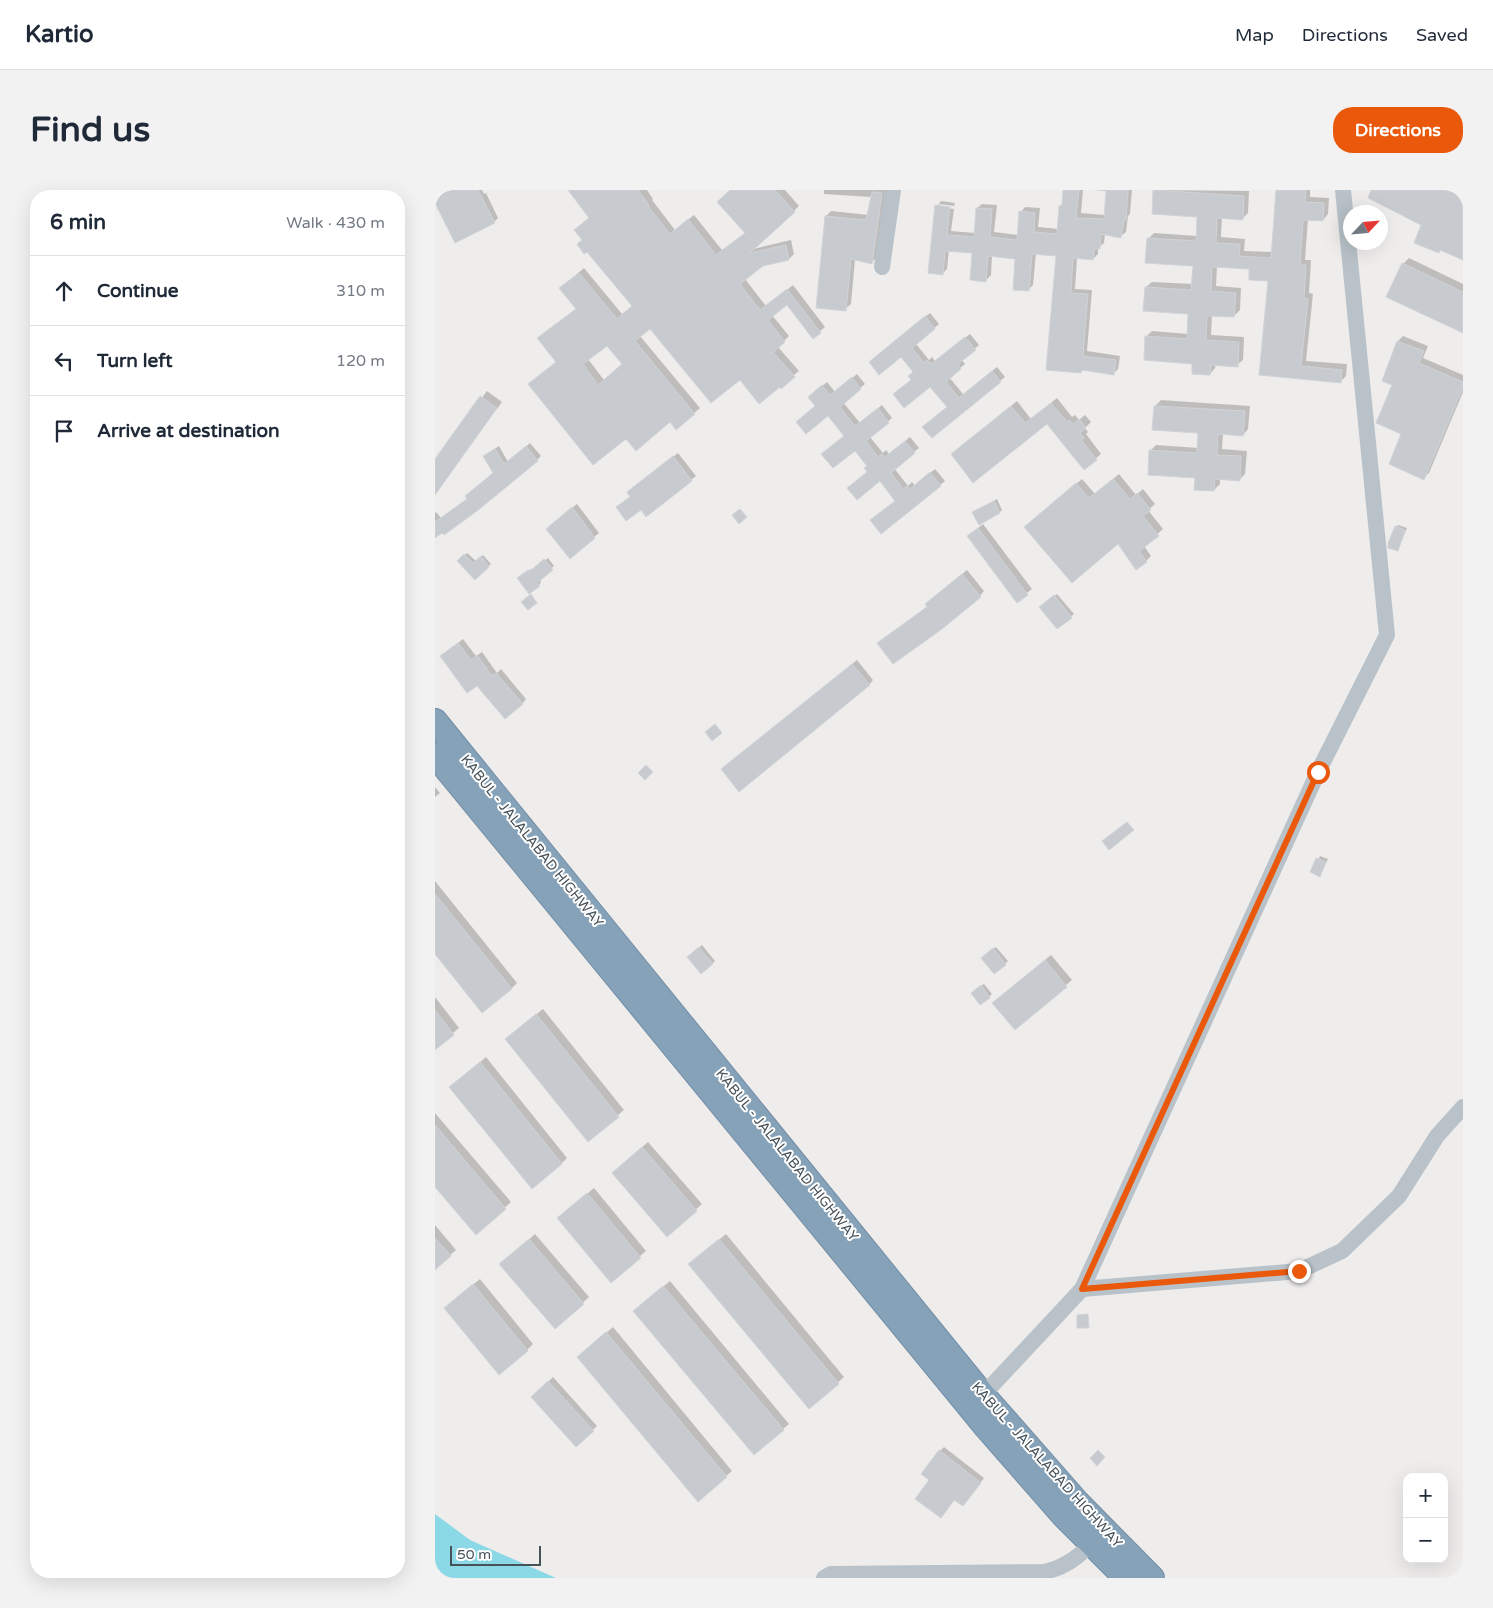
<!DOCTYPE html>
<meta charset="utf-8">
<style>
:root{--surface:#fff;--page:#f2f2f3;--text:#1f2937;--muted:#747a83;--line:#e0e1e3;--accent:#ea580c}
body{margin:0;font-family:"Varela Round",sans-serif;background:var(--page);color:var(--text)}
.controls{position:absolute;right:15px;bottom:15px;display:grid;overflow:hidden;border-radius:10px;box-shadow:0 5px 20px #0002}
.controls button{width:45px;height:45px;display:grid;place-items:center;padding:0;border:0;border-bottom:1px solid var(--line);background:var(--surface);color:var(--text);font:25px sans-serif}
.compass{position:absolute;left:908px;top:15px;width:45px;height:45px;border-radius:50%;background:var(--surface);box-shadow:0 5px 20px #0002;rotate:64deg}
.scale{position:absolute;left:15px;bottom:12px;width:91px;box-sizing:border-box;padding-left:5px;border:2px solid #465158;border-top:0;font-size:14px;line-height:18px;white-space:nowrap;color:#465158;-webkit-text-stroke:4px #fff;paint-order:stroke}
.stop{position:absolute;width:15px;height:15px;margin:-11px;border:4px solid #ea580c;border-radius:50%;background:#fff}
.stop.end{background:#ea580c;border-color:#fff;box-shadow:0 1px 5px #0008}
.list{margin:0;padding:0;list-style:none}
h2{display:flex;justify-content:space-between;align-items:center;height:65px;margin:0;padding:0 20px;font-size:21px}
h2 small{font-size:16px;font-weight:400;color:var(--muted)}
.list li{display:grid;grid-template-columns:32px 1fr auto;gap:15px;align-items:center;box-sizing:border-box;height:70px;padding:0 20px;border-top:1px solid var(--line)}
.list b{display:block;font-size:19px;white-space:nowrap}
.list em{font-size:16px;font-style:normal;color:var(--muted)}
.icon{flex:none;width:28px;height:28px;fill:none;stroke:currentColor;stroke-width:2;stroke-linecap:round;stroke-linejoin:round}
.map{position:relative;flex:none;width:1028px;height:1388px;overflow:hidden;border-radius:20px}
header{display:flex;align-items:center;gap:30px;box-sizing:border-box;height:70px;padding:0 25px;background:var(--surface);border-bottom:1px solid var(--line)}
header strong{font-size:24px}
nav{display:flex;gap:28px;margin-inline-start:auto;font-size:18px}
.intro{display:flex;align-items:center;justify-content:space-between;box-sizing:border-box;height:120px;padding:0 30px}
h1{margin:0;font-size:35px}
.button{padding:12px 22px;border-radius:20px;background:var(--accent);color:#fff;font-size:18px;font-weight:700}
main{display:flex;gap:30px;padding:0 30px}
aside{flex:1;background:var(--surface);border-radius:20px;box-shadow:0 5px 20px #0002}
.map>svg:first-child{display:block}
</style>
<header>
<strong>Kartio</strong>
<nav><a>Map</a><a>Directions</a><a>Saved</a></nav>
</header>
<div class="intro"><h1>Find us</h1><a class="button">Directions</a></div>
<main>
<aside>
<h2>6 min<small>Walk · 430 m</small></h2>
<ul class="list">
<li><svg class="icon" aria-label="ahead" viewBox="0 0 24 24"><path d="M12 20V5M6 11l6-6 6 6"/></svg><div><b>Continue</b></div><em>310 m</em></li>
<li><svg class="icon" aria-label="left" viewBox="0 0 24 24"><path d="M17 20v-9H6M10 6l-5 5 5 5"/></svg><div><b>Turn left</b></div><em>120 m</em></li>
<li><svg class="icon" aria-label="arrive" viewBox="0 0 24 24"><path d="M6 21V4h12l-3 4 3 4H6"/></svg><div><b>Arrive at destination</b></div></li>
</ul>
</aside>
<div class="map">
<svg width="1028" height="1388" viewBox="0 0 1028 1388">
<rect width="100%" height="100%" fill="#efecec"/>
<path fill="#8bd8e6" d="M0,1324l35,26 86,38h-121z"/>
<g fill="#0003" fill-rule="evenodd">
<path d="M0,0h47l2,4 2,-1 12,25 -4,4 -59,-24z"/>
<path d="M140,0h72l6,9 -1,1 23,30 19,-15 28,35 24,-17 -15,-43h54l14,16 -46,43 38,-9 3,14 -5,5 -26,6 -18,14 21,27 27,-21 32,42 -12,10 -26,-33 -15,11 17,21 -11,11 21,24 -19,15 -39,-8 -91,-51 -10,9 60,72 -23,20 -7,-7 -44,16 -69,-75 -18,-24 38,-30 -11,-25 18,-15 38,46 11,-8 -57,-76 14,-12zM172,154l16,20 -19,16 -16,-21z"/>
<path d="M389,0h63l-10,67 -5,5 -17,-3 -4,45 -6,5 -19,-93 5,-5 38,4 4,-21 -3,3 -46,-3z"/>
<path d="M629,0h19l-2,23 24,2 2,-24 -13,-1h38l-2,24 -2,2 -2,16 -5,4 -16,-2 -1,9 -6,5v6l-5,5 -16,-1 -2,31 17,1 -5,61 33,5 -2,13 -5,5 -29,-5 -3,3 -24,-117 -21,-2 -3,32 -5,5 -11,-32 -25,-2 -1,19 -5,5 -12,-28 -25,-2 -2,19 -5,5 -5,-68 4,-5 14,2 -1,3 -15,-2v3l15,2 -3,22 24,2 2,-25 5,-4 15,1 -3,27 25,3 2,-23 4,-5 15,1 -2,19 21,2 1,-23 3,-3z"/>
<path d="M720,0l94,1 -1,22 -6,6 -20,-2 -1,20 24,2 -1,12 28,1 6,-62h32v7l19,1 -1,16 -5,6 -15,-1 -3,41h6l-2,33 4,1 -7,67 41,3 -1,12 -5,5 -81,-8 10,-93 -19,-12 -34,-2 -1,20 25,2 -1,22 -6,6 -22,-1 -1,20 33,2 -1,23 -6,5 -21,-1 -1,4 -5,6 -16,-12 -48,-25 6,-6 37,3 1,-21 -44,-26 6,-5 41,2 1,-19 -46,-26 6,-6 43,3 1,-20 -44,-25z"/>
<path d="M974,68l54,26v48l-75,-35 15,-33z"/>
<path d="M495,123l9,11 -23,20 13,16 3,-3 3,4 35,-27 9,11 -17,15 3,4 -16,13 14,17 34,-27 8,10 -73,59 16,-29 -18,-22 -18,-5 2,-9 -13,-16 -26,3z"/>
<path d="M968,146l25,10 -5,12 40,17v17l-34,81 -6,5 -20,-44 -5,-93z"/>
<path d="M422,184l8,10 -22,18 17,21 22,-18 10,13 -22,19 13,16 3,-3 3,4 21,-17 9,11 -25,20 14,18 4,-4 3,4 20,-17 10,12 -63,51 14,-32 -16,-20 -12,-9v-5l-40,-51 -11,-9 -3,-13 13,-11 8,10z"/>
<path d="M52,201l15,11 -64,87 -3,-2v-26z"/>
<path d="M622,208l15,19 3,-2 4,5 6,-5 6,7 -6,6 3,4 -2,2 15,20 -17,14 -37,-46 -89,27 59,-48 14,18z"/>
<path d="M726,210l89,6 -2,23 -5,6 -20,-2 -1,16 25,2 -2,23 -6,6 -19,-2v6l-6,6 -18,-13 -46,-26 6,-6 43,3 1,-16 -45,-26z"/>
<path d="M95,253l11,13 -4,4 -94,71 -8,3v-21l1,-1 5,6 27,-20 26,-25 -9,-17 3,-3 11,-7 9,16z"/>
<path d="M243,263l18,23 -50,39 -15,-19 1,-8z"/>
<path d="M684,284l17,21 7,-6 12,15 -7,6 15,19 -19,17 7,10 -5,5 -28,-19 -87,-20 51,-43 13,15z"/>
<path d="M562,309l5,11 -2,2h-26z"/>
<path d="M142,314l22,29 -29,24 -18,-33z"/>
<path d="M548,334l49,65 -15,12 -44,-69z"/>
<path d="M963,335l9,3 -9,22 -2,-23z"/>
<path d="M32,363l9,8 7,-6 8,9 -16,14 -16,-17z"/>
<path d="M113,368l6,8 -15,13 2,3 -2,3 -18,-9 10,-7 1,1z"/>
<path d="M532,380l17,21 -4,5 -97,43 45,-33 2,-6z"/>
<path d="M622,404l17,20 -17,14 -13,-24z"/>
<path d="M28,449l13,17 6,-4 15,21 4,-4 25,30 -4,5 -45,-20 -31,-32z"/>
<path d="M422,470l16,20 -4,5 -142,80z"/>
<path d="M0,597l5,6 -5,4z"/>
<path d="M885,666l8,3 -8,16 -8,-3z"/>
<path d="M0,691l82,102 -6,6 -76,-37z"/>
<path d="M267,755l13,16 -14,12 -10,-19z"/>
<path d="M561,757l12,14 -3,3 -20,-9z"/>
<path d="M616,765l21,25 -57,48 -15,-31z"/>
<path d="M549,794l8,10 -11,10 -6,-14z"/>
<path d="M0,807l24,31 -24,20z"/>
<path d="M108,819l81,101 -36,31 -76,-107z"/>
<path d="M51,867l81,101 -6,6 -110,-77z"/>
<path d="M0,923l76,89 -35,31 -41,-48z"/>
<path d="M213,952l54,62 -34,31 -49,-68z"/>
<path d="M159,998l52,63 -35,30 -46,-69z"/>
<path d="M0,1035l21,25 -21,18z"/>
<path d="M100,1044l54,63 -34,31 -48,-69z"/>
<path d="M291,1044l118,143 -35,31 -113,-149z"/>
<path d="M45,1089l53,65 -6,6 -76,-48z"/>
<path d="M235,1091l119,143 -6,5 -142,-124z"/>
<path d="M178,1137l119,144 -6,5 -142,-125z"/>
<path d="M118,1187l44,49 -21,19 -44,-48z"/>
<path d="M509,1257l40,31 -17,22 -12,-1 -10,14 -14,-33 9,-29z"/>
</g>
<g fill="#c7cacf" stroke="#d0d3d8" fill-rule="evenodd">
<path d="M0,0h43l17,33 -40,20 -20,-40z"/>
<path d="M133,0h70l11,15 -1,1 22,28 18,-15 28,36 29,-22 -28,-31 13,-12h45l20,22 -45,41 36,-8 3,15 -26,6 -23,18 20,26 27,-21 34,44 -8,6 -26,-34 -19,15 17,22 -12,10 22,25 -14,12 -1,-2 -21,17 -19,-24 -29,23 -61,-74 -15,12 60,73 -19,16 -6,-8 -34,29 -10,-12 -33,26 -65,-81 28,-22 -19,-24 39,-29 -17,-21 20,-15 38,46 15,-13 -45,-54 -3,2 -7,-10 5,-4 -8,-10 15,-12zM172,156l15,18 -24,21 -15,-21z"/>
<path d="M628,0h16l-3,28 28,1 2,-29h22l-2,30h-2l-3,18 -20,-4 -1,15h-6l-1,11 -20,-2 -2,35 17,1 -5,62 33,4 -2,15 -32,-5 -1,3 -35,-3 10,-114 -24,-2 -3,37 -16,-1 2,-31 -27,-3 -2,26 -16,-2 2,-27 -27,-2 -2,24 -15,-2 7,-68 15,2 -3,28 27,2 2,-29 16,1 -2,28 27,3 2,-29 16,2 -1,19 23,2 2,-28h3z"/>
<path d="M718,0l91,6 -1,24 -26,-2 -1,25 24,1 -1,12 32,2 5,-68h30l-1,12 19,1 -1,18 -20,-1 -3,45h6l-2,33 4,1 -7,67 41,4 -1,13 -82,-8 9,-94 -19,-1v-11l-37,-2 -1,24 25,2 -2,24 -27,-1 -1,24 33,2 -1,25 -27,-2 -1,10 -18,-1v-10l-48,-4 1,-24 42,3 1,-25 -45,-3 2,-24 46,3 2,-24 -48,-3 2,-25 49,3 1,-24 -45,-3z"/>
<path d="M936,0h92v70l-23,-10 -1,3 -25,-10 7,-18 -53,-27z"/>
<path d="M437,2l10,1 -10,71 -21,-5 -5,52 -30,-3 9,-92 41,4z"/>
<path d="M967,73l61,29v41l-77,-36z"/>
<path d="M490,126l10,13 -23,19 12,15 3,-3 4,4 34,-27 11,13 -18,14 3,5 -15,13 13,16 33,-27 9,11 -69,56 -10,-11 25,-20 -17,-20 -26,21 -11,-14 18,-14 -3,-4 5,-4 -12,-15 -22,18 -10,-13z"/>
<path d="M962,151l27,10 -5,12 44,19v5l-39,93 -35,-16 12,-30 -25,-11 16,-38 -10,-4z"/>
<path d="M417,187l9,12 -21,18 15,19 23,-18 11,15 -23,18 12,16 4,-3 3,3 20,-16 10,12 -24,20 12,16 4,-3 3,3 20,-17 11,14 -60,48 -11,-14 25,-19 -15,-20 -23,19 -10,-12 20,-16 -3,-4 3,-2 -12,-15 -22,17 -12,-14 23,-18 -16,-20 -22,18 -10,-12 19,-16 -7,-9 14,-12 8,10z"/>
<path d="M45,206l17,12 -62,87v-36z"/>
<path d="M616,213l16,19 2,-2 4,4 6,-5 7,9 -6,5 4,5 -3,2 16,20 -13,10 -37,-46 -74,59 -22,-29 60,-48 14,17z"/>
<path d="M719,216l91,5 -2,25 -25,-2 -1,21 24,1 -1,25 -25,-2 -1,12 -20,-1 1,-12 -47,-3 1,-25 48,3 1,-20 -46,-3z"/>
<path d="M91,256l12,15 -61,50 -33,24 -2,-2 -7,5v-16l32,-23 -2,-3 28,-23 -10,-17 12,-7 9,15z"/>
<path d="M238,266l19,25 -46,36 -5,-7 -15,11 -10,-14 14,-10 -3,-5z"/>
<path d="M678,289l17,20 7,-6 14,17 -8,6 16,20 -20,15 8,11 -11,8 -18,-26 -46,39 -48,-56 52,-44 13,15z"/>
<path d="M559,311l6,12 -21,12 -7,-13z"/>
<path d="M137,317l23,31 -25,21 -24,-30z"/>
<path d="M305,319l7,8 -8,7 -7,-9z"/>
<path d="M960,336l10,4 -7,21 -10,-3v-5z"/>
<path d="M543,338l50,67 -11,8 -50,-67z"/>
<path d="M29,364l9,9 8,-7 8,11 -14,13 -18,-19z"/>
<path d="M109,369l9,11 -16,13 3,3 -11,8 -12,-16 11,-8 1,2z"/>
<path d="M527,384l19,23 -39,32 -49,35 -16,-21 50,-36 -2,-3z"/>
<path d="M96,404l6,9 -9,7 -7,-8z"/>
<path d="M619,405l18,23 -15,11 -18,-22z"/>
<path d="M23,453l13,17 6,-5 15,21 4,-3 27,31 -18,15 -28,-33 -10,7 -27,-37z"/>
<path d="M417,474l18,21 -131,107 -18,-23z"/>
<path d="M280,534l7,9 -10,8 -7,-9z"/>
<path d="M211,575l7,7 -8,8 -7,-7z"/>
<path d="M692,632l7,8 -25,20 -7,-9z"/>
<path d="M881,668l10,4 -6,15 -10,-5z"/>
<path d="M0,704l77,95 -30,24 -47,-59z"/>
<path d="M264,757l14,17 -12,10 -14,-17z"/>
<path d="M558,758l13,17 -12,9 -13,-16z"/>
<path d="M610,770l22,27 -52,43 -23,-27z"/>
<path d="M546,795l9,13 -10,7 -9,-12z"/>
<path d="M0,820l19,25 -19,15z"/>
<path d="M101,824l83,103 -31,25 -83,-103z"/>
<path d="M45,872l82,102 -30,25 -83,-102z"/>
<path d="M0,935l71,84 -30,26 -41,-48z"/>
<path d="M207,957l55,64 -30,26 -55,-64z"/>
<path d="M152,1003l54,65 -30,25 -54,-65z"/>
<path d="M0,1048l16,18 -16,14z"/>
<path d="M94,1049l55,65 -29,25 -56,-65z"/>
<path d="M284,1049l120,145 -30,25 -121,-145z"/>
<path d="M38,1094l55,67 -29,24 -55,-67z"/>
<path d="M228,1096l121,144 -30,25 -121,-144z"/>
<path d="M653,1124l1,14h-12v-13z"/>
<path d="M171,1142l121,145 -29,25 -121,-145z"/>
<path d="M113,1191l46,50 -18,16 -45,-50z"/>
<path d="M504,1260l42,33 -18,23 -9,-6 -13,18 -26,-19 14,-19 -8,-6z"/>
<path d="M663,1260l7,7 -8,9 -7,-8z"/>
</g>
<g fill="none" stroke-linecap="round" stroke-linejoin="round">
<g stroke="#728da5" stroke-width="26">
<g id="highway">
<path d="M0,531l548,674 95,108 74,75"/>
<path d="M0,565l551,672 77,88 63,63"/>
</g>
</g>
<g stroke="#b8c2c8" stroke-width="16">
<path d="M447,77l11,-77"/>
<path d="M647,1099l217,-18 43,-20 57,-55 38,-60 26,-29"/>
<path d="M548,1205l99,-106 236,-517 69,-137 -44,-445"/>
<path d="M389,1388l7,-4 213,-2c20,-4 32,-14 47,-27"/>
</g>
<use href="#highway" stroke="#86a2b9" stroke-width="24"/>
</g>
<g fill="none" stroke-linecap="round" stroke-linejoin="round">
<path stroke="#ea580c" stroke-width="6" d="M864,1081l-217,18 236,-517"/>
</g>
<g text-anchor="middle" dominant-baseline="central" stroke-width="4" stroke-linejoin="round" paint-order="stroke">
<g font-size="14" fill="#465158" stroke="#fff">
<text transform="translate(97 651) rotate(51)">KABUL - JALALABAD HIGHWAY</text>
<text transform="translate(352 965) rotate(51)">KABUL - JALALABAD HIGHWAY</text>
<text transform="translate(612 1275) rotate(48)">KABUL - JALALABAD HIGHWAY</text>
</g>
</g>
</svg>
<div class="controls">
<button>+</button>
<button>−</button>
</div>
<svg class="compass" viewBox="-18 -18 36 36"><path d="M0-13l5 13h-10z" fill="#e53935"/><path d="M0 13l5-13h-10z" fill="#747a83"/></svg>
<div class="scale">50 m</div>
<div class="stop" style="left:883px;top:582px"></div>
<div class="stop end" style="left:864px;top:1081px"></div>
</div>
</main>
